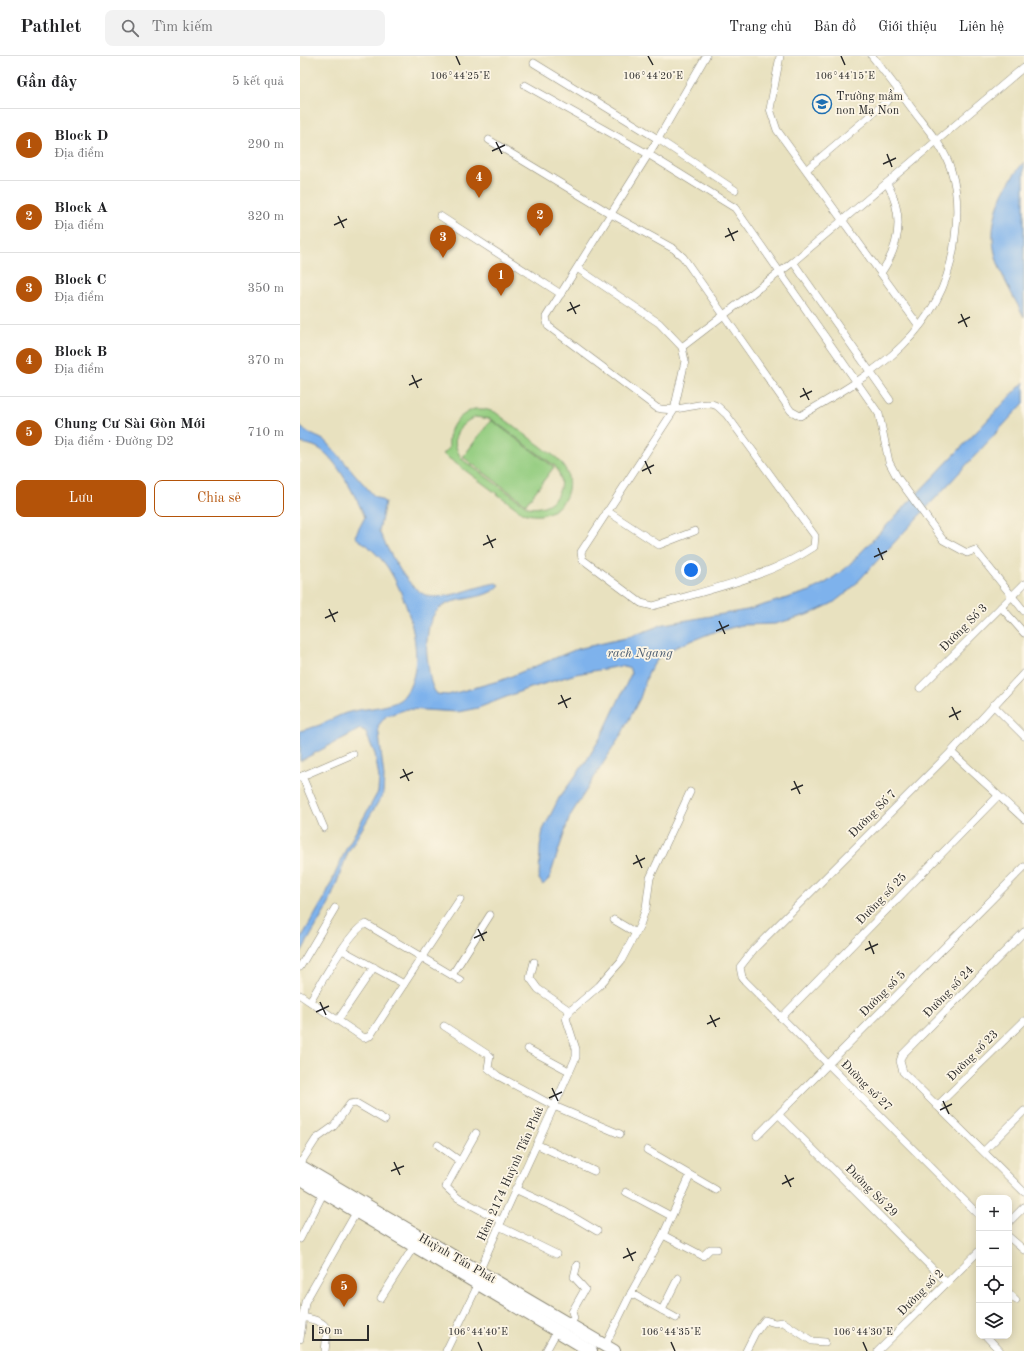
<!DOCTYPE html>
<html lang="vi">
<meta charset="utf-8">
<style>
:root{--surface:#fff;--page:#f2f2f2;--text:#202124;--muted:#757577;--line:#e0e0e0;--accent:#b45309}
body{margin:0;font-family:"Old Standard TT",serif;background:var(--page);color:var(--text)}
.controls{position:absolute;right:12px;bottom:12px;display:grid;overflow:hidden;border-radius:8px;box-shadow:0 2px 10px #0003}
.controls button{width:36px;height:36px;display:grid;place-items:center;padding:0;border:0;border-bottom:1px solid var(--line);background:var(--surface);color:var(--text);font:20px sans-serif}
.scale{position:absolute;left:12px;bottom:10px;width:57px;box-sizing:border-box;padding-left:4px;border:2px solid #2b2b2b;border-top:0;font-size:11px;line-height:14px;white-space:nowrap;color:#2b2b2b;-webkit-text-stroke:3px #fcf5e5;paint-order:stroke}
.you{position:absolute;left:391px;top:514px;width:14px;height:14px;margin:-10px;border:3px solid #fff;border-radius:50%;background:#1a73e8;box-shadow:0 0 0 6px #1a73e833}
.badge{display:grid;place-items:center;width:26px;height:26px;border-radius:50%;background:var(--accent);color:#fff;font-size:13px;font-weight:700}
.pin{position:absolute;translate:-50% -33px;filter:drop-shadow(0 1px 2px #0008)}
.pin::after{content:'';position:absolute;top:21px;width:14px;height:12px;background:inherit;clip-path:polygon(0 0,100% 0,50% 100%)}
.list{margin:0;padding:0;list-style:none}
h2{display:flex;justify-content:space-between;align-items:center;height:52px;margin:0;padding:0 16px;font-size:17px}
h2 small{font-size:13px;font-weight:400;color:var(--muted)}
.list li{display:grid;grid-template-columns:26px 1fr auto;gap:12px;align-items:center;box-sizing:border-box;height:72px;padding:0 16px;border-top:1px solid var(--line)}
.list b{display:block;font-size:15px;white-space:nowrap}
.list p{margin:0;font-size:13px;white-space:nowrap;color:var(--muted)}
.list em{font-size:13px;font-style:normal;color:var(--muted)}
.actions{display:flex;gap:8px;padding:12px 16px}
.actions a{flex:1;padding:9px 0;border:1px solid var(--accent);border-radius:8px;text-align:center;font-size:14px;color:var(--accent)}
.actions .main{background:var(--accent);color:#fff}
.icon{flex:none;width:22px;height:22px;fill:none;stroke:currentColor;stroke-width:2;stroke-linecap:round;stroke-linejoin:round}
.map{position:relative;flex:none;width:724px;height:1295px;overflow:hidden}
header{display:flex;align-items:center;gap:24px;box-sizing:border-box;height:56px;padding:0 20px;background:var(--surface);border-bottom:1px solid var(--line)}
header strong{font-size:19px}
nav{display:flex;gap:22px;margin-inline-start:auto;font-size:14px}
.search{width:280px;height:36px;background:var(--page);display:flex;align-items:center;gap:10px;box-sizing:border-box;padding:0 14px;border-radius:8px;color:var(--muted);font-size:15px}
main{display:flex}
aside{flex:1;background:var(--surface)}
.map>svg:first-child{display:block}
</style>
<header>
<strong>Pathlet</strong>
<div class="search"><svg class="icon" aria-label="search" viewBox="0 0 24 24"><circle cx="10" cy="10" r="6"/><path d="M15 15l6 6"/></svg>Tìm kiếm</div>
<nav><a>Trang chủ</a><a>Bản đồ</a><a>Giới thiệu</a><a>Liên hệ</a></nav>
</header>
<main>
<aside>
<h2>Gần đây<small>5 kết quả</small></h2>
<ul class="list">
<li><span class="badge">1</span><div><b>Block D</b><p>Địa điểm</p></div><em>290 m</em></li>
<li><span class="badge">2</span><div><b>Block A</b><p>Địa điểm</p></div><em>320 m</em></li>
<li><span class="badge">3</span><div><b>Block C</b><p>Địa điểm</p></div><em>350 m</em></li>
<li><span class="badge">4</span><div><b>Block B</b><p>Địa điểm</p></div><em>370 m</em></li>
<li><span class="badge">5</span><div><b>Chung Cư Sài Gòn Mới</b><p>Địa điểm · Đường D2</p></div><em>710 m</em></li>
</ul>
<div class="actions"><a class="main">Lưu</a><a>Chia sẻ</a></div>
</aside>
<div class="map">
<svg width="724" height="1295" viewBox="0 0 724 1295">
<rect width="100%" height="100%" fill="#fcf5e5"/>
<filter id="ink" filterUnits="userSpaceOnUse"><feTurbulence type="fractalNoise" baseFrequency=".025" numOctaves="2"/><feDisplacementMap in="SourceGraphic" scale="8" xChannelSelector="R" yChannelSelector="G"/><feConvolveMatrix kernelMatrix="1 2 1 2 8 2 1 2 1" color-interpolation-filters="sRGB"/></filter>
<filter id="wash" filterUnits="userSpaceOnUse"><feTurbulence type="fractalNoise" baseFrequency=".012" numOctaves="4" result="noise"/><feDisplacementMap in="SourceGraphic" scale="16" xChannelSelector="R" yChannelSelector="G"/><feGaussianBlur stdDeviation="0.9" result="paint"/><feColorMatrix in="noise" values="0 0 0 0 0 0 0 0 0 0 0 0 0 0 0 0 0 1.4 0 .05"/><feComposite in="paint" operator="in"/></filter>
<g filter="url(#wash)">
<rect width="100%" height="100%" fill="#e8e1bf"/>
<g fill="#96ce82" stroke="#607c56" fill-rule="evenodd">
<path d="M174,353h10l11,3c16,12 32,24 47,35 7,6 17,11 21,18 9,13 7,32 -5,42 -11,9 -22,10 -35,6l-80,-59 6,-6c-2,-20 7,-31 25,-39zM175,361l16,2 64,47c15,21 -2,46 -27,41l-65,-47c-14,-18 -8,-34 12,-43z"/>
<path d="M191,364l63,47 -28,37 -63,-47z"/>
</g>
<g fill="#7eb2ec" stroke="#546e8c">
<path d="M724,106v155c-10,-20 -24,-42 -29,-64 -8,-32 8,-67 29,-91z"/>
<path d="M724,326v21l-173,186 -18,14 -23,11 -35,10 -33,1 -31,8 -35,14 -16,9 -11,15 -9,27 -19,37 -51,81 -21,63 -6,6 -4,-6 1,-32 3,-17 16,-32 26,-35 17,-28 29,-61 -1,-5 -9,-3 -45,8 -52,16 -46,18 -20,4 -51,-3 -21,7 -8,10 6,51 -1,17 -35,58 -19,52 -29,50v-14l24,-41 22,-50 32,-57 1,-14 -4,-24 -10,-23 -5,-2 -7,4 -53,28v-30c7,-2 14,-4 20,-6 11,-5 22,-12 34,-14 13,-3 41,-4 49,-14 28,-32 4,-102 -17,-132 -5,-7 -13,-14 -19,-20 -4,-3 -9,-4 -12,-9l10,-19c-9,-19 -28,-59 -47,-69 -5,-3 -12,-4 -18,-5v-17c8,9 18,10 27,16l47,54 11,6 -6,29c9,19 30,64 54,66 18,1 44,-11 63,-14l4,2c-21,23 -66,2 -72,47 -1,8 -2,16 -1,24 2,13 2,29 10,38l11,1 54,-15 75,-31 53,-12 34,-13 83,-14 63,-19 17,-9 18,-13z"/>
</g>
</g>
<g filter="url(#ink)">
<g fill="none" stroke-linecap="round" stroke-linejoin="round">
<g stroke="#8a8675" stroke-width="8">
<g id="street">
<path d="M480,0l-10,53 7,21 142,196"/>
<path d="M234,7l124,76 77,51"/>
<path d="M225,29l123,69 87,54 144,206 10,48 8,15 46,63 24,13 8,-3 49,61"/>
<path d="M189,84l122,74 63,35 9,8 108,154 9,5c75,-43 146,-85 155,-179 3,-22 3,-45 -4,-67 -6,-21 -22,-39 -35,-56 -14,-19 -29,-39 -44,-58"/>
<path d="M507,113l92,-78"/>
<path d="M140,160l121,78"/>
<path d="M493,206l97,138"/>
<path d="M277,212l82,55 23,24 3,14 -11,49 -93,142 1,7 59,44 12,3c53,-16 114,-28 161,-59l1,-11 -89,-122c-3,-2 -6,-6 -9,-8 -13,-7 -41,8 -60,2l-109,-82 -2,-9 112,-178 48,-83"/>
<path d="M581,217c20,-29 23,-59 6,-90"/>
<path d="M382,291l111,-85 231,-195"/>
<path d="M307,455l52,34 36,-14"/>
<path d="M701,551l23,26"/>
<path d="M620,632l104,-104"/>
<path d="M693,649l31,31"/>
<path d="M651,696l73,67"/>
<path d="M2,720l22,52"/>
<path d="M0,721l53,-23"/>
<path d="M314,864l22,13"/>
<path d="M724,876l-122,123 -2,6 3,11 121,120"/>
<path d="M42,894l62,34 56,-85"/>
<path d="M234,906l-4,16 8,11 32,22"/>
<path d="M0,911l35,-59"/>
<path d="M152,919l38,-60"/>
<path d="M0,939l64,43 6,-2 34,-52"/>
<path d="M10,945c10,-16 41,-73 56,-77l94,56"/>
<path d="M481,962l217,-222"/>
<path d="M38,964l36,-53"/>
<path d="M144,970l46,30 -2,12 10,8 56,30 66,28"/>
<path d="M228,993l41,22"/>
<path d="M637,1050l87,-85"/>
<path d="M479,1059l168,168"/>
<path d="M176,1077l-30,54 12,11 43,23"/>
<path d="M457,1080l267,-269"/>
<path d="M138,1089l22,16"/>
<path d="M238,1089l56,26"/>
<path d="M347,1094l69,40"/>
<path d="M684,1095l40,-40"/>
<path d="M0,1108l16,-25 18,-13 16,-22 6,-1 29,17"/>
<path d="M215,1133l50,23 32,19"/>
<path d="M326,1136l45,24"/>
<path d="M679,1159l-234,-234 -3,-4 -2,-10 14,-18 197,-197 73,-79"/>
<path d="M709,1166l15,-15"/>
<path d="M199,1170l57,28"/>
<path d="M363,1179l40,21 7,-7h7"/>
<path d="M709,1181l15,13"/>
<path d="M0,1183l24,-47"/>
<path d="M179,1216c31,-73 66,-143 97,-215v-8l-10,-31 4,-7 29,-25 22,-25 19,-36 6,-17 4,-30 40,-86"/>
<path d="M331,1237l45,25"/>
<path d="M709,1237l7,7"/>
<path d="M81,1242l33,-52"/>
<path d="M362,1254l16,-32"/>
<path d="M3,1261c27,6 25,8 22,34"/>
<path d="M270,1269l4,-7 -2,-6 13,-23 -11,-12 3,-12"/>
<path d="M686,1280l14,15"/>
<path d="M0,1283l5,-37 52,-91"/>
<path d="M305,1290l26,-53 32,-58 27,-59"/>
<path d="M146,1295l32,-66"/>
<path d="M246,1295l11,-20"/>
<path d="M446,1295l9,-18 10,-13 10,3 8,-1 29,19 13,1"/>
<path d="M578,1295l101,-100"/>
</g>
</g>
<g stroke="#8a8675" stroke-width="14">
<g id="primary">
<path d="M0,1110l314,185"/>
<path d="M0,1122l291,173"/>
</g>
</g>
<use href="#street" stroke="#fff" stroke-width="7"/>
<use href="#primary" stroke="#fff" stroke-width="12"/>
</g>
</g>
<path fill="none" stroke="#2b2b2b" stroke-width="1.5" d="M156,0l4,9M348,0l5,9M541,0l4,9M196,86l6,12M192,95l13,-6M587,98l5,13M583,108l13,-6M38,160l6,12M34,169l13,-6M428,172l6,13M425,181l13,-6M270,246l6,12M267,255l13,-6M661,258l6,13M658,267l12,-6M112,319l6,13M109,329l13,-6M503,332l6,12M500,341l12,-6M345,405l6,13M342,415l12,-6M187,479l6,13M183,489l13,-6M578,492l5,12M574,501l13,-6M29,553l6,13M25,562l13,-6M419,565l6,13M416,575l13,-6M261,639l6,13M258,648l13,-6M652,651l6,13M649,661l12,-6M103,713l6,12M100,722l13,-6M494,725l6,13M491,734l12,-5M336,799l6,13M333,808l12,-6M178,873l6,12M174,882l13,-6M569,885l5,13M565,894l13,-6M20,946l6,13M16,956l13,-6M410,959l6,12M407,968l13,-6M252,1032l6,13M249,1042l13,-6M643,1045l6,13M640,1054l12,-6M94,1106l6,13M91,1115l13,-5M485,1119l6,12M482,1128l12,-6M327,1192l6,13M323,1202l13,-6M178,1286l4,9M371,1286l4,9M563,1286l4,9"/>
<defs>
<g id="school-ring" transform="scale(1)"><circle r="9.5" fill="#fcf5e5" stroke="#1f6fb2" stroke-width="1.5"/><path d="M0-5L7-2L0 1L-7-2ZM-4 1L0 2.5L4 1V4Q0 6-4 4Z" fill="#1f6fb2"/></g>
</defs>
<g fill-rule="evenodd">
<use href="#school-ring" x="522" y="48"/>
</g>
<g text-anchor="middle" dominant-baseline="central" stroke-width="3.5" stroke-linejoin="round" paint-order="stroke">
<g font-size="12" fill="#2b2b2b" stroke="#fcf5e5" text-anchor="start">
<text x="536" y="41">Trường mầm<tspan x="536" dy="14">non Mạ Non</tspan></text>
</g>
<g font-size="12" fill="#2b2b2b" stroke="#fcf5e5">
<text transform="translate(664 572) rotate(-45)">Đường Số 3</text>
<text transform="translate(573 758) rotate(-45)">Đường Số 7</text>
<text transform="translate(582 843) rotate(-46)">Đường số 25</text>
<text transform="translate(649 936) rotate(-46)">Đường số 24</text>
<text transform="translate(583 938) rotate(-45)">Đường số 5</text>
<text transform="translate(673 1000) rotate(-45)">Đường số 23</text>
<text transform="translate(566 1030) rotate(45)">Đường số 27</text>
<text transform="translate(211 1118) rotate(-66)">Hẻm 2174 Huỳnh Tấn Phát</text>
<text transform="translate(571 1135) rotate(45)">Đường Số 29</text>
<text transform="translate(157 1203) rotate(30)">Huỳnh Tấn Phát</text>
<text transform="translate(621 1237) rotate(-45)">Đường số 2</text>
</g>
<g font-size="13" font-style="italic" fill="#485a6f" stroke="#fcf5e5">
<text x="340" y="597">rạch Ngang</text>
</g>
</g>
<g font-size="10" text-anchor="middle" fill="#2b2b2b" stroke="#fcf5e5" stroke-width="3.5" stroke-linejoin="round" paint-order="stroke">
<text x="160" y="23">106°44'25"E</text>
<text x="353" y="23">106°44'20"E</text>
<text x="545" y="23">106°44'15"E</text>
<text x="178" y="1279">106°44'40"E</text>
<text x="371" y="1279">106°44'35"E</text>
<text x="563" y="1279">106°44'30"E</text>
</g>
</svg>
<div class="controls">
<button>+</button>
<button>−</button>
<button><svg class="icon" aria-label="locate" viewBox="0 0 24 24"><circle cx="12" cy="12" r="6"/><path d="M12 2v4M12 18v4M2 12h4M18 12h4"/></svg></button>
<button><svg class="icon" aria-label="layers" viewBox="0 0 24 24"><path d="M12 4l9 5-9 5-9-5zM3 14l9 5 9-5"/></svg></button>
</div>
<div class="scale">50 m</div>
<div class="you"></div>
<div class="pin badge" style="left:201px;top:240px">1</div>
<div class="pin badge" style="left:240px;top:180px">2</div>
<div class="pin badge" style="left:143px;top:202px">3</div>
<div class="pin badge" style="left:179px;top:142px">4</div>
<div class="pin badge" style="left:44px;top:1251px">5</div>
</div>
</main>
